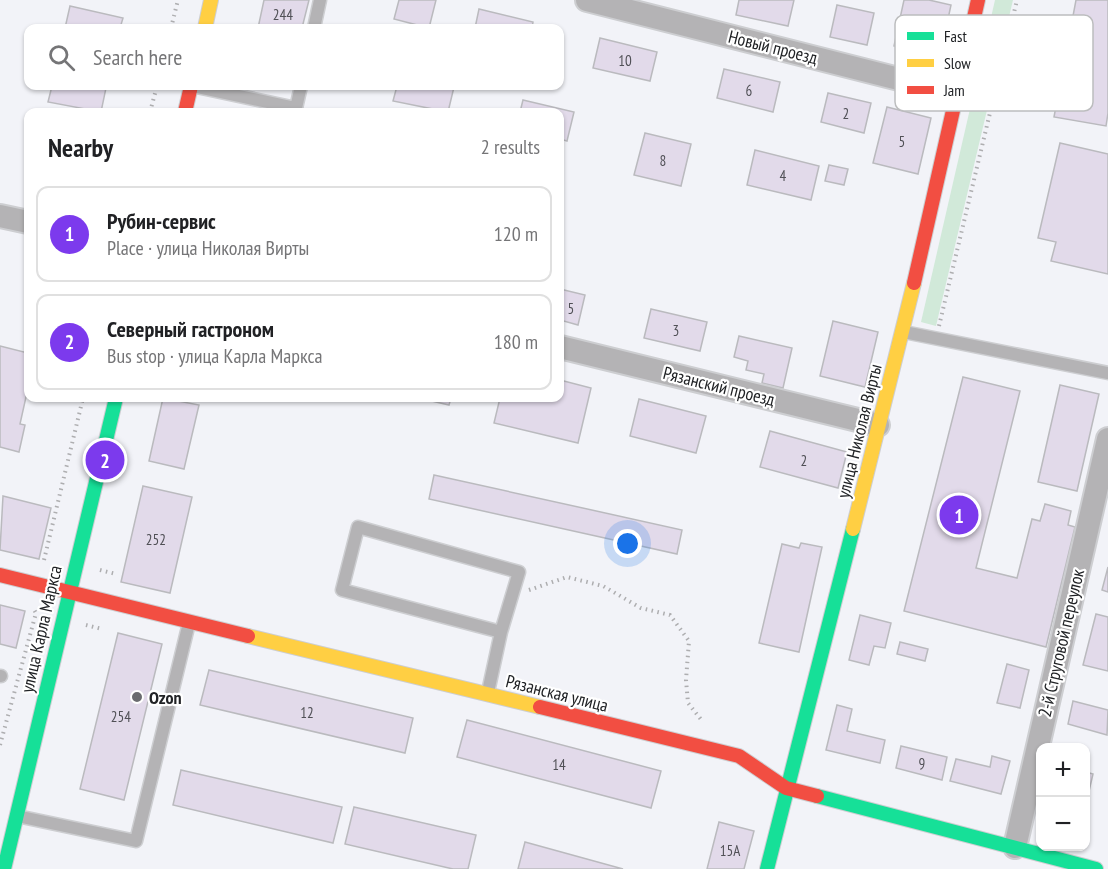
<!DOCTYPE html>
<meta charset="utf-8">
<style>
:root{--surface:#fff;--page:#f6f6f6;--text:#202124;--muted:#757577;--line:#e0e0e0;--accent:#7c3aed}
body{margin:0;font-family:"PT Sans Narrow",sans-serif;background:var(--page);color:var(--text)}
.controls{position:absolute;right:18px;bottom:18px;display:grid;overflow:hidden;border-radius:12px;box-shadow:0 2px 4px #0004}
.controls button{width:54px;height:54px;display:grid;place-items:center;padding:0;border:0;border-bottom:2px solid var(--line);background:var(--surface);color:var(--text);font:30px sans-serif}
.you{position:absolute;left:628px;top:544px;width:21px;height:21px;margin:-15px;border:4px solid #fff;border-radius:50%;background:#1a73e8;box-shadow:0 0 0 9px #1a73e833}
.badge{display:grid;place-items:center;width:39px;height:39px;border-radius:50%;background:var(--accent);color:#fff;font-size:20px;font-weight:700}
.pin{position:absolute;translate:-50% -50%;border:3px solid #fff;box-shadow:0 2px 6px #0006}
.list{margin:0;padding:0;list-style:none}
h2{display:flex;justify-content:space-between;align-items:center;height:78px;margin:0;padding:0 24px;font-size:26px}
h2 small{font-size:20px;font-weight:400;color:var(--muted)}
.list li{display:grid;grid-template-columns:39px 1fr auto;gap:18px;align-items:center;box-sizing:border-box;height:96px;margin:0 12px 12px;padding:0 12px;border:2px solid var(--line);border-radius:12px}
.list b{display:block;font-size:22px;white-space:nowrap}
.list p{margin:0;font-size:20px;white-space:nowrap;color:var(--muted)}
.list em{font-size:20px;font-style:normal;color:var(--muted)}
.icon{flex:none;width:33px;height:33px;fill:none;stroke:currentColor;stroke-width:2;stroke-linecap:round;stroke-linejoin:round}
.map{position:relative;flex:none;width:1108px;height:869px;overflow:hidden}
.search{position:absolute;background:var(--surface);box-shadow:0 2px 4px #0004;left:24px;top:24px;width:540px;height:66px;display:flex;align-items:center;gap:15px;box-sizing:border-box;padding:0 21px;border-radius:12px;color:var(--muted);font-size:22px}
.panel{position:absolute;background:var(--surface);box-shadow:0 2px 4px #0004;left:24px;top:108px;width:540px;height:294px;border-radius:12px}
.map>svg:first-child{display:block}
</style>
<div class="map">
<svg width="1108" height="869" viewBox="0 0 1108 869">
<rect width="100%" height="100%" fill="#f2f3f8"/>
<path fill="#d1e9d9" d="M995,0h18l-77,326 -15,-4z"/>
<g fill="#e2daea" stroke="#bababe" stroke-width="1.5">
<path d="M264,0h45l-7,28h-44z"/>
<path d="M399,0h37l-7,28 -35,-9z"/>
<path d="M739,0h55l-6,26 -52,-11z"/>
<path d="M904,0h25l22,5 -11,51 -46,-10z"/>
<path d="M1076,0h32v113l-2,13 -52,-9z"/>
<path d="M837,5l37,8 -7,32 -37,-8z"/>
<path d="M70,6l53,12 -3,10h-55z"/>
<path d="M479,9l54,13 -1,6h-57z"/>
<path d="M600,38l57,14 -7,29 -57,-13z"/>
<path d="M724,69l56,13 -7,30 -56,-14z"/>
<path d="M52,86h50l4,2 -5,24 -53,-10z"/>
<path d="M397,86l57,1 -6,25 -55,-11z"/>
<path d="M828,93l43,10 -7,30 -43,-11z"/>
<path d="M523,100l51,12 -7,29 -7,-2v-27h-40z"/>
<path d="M887,107l44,11 -13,56 -45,-11z"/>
<path d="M645,133l46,11 -10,42 -47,-11z"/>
<path d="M1060,143l48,11v120l-57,-13 5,-19 -18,-4z"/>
<path d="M755,150l64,16 -8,34 -64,-15z"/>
<path d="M829,165l19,4 -4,16 -19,-4z"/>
<path d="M560,289l25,6 -7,30 -18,-5z"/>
<path d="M651,309l56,13 -7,29 -56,-13z"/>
<path d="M833,321l45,11 -13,55 -45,-11z"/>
<path d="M739,336l53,12 -9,40 -21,-5 2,-9 -18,-4 2,-9 -14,-4z"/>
<path d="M0,346l28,7v35l-8,36 5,1 -6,27 -19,-5z"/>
<path d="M963,377l57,14 -44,177 41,10 15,-59 8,2 5,-17 26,7 -3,14 7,2 -29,120 -142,-36z"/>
<path d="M560,380l31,8 -13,55 -84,-20 6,-25h60z"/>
<path d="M1060,385l39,9 -22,97 -39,-9z"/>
<path d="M163,398l36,7 -15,64 -35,-8z"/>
<path d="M419,398h32l-2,7z"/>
<path d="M639,399l67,17 -10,37 -66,-17z"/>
<path d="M770,431l77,21 -9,36 -78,-21z"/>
<path d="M434,475l248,55 -5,24 -248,-55z"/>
<path d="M143,486l49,11 -22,96 -49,-11z"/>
<path d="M3,496l48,12 -12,51 -39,-9z"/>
<path d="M801,543l21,4 -23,105 -40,-9 23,-99 17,4z"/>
<path d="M1108,567v25l-6,-2z"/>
<path d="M0,605l25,6 -9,37 -16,-4z"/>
<path d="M1096,614l12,3v54l-25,-6z"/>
<path d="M860,615l31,8 -6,25 -11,-2 -5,19 -20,-5z"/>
<path d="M118,633l44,11 -38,156 -44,-11z"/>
<path d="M900,642l28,7 -3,12 -28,-7z"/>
<path d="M1007,664l22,6 -9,38 -23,-5z"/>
<path d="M209,670l204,48 -8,35 -205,-48z"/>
<path d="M1073,701l35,9 -1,25 -39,-11z"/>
<path d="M837,705l15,4 -5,22 38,9 -5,23 -54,-13z"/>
<path d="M467,720l194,51 -10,37 -194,-51z"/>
<path d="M901,746l46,11 -5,23 -46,-12z"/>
<path d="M992,756l18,5 -9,33 -51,-13 6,-22 34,8z"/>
<path d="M181,770l161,37 -9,36 -160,-38z"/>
<path d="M1086,772l7,2 -7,30z"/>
<path d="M354,807l122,28 -8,34h-15l-108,-25z"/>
<path d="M719,822l35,9 -10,38h-37z"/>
<path d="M525,842l98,27h-105z"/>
</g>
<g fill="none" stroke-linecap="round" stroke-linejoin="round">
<g stroke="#cdced1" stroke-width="15">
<g id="lane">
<path d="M314,28l6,-28"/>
<path d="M192,86l104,22 -1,4"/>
<path d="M296,108l5,-22"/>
<path d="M904,332l204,41"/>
<path d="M0,676h1"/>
<path d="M488,692l13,-60 -159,-42 16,-63 161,45 -18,60"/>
<path d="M17,816l119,25 53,-218"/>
</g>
</g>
<g stroke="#cdced1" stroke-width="26">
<g id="street">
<path d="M587,0l371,94"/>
<path d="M0,216l28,6"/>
<path d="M560,347l318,78"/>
<path d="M1015,847l93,-408"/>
</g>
</g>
<g stroke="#cdced1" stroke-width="16">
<g id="fast">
<path d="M817,796l279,73"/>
<path d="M4,869l112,-471"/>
<path d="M767,869l86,-340"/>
</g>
</g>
<g stroke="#cdced1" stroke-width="16">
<g id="slow">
<path d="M205,28l6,-28"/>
<path d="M853,529l61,-246"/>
<path d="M248,636l292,71"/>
</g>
</g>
<g stroke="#cdced1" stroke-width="16">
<g id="jam">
<path d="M185,112l6,-26"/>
<path d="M914,283l64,-283"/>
<path d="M0,575l248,61"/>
<path d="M540,707l199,49 47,32 31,8"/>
</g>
</g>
<g stroke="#aeaeb0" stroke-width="4" stroke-dasharray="1.5 4.5" stroke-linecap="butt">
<path d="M171,28l7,-28"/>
<path d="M150,112l7,-26"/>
<path d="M939,326l78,-326"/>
<path d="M44,560l39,-162"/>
<path d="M100,570l16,4"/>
<path d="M529,590l38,-13 36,9 38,22 29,7 19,26 -3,39 2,23 15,19"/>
<path d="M86,625l16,4"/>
<path d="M0,745l36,-132 -3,-5"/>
</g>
<use href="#lane" stroke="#b4b3b5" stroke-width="12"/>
<use href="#street" stroke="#b4b3b5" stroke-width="22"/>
<use href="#fast" stroke="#16e098" stroke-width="14"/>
<use href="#slow" stroke="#ffcf43" stroke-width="14"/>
<use href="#jam" stroke="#f24e42" stroke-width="14"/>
</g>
<circle fill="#6a6b6f" stroke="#fff" stroke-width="2" cx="137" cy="697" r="6"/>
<g text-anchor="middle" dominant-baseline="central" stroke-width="4.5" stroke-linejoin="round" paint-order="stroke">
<g font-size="15" fill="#505056">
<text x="283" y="14">244</text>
<text x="625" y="60">10</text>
<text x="749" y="90">6</text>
<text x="846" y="113">2</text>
<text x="902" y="141">5</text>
<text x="663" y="160">8</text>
<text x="783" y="175">4</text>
<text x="571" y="308">5</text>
<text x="676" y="330">3</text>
<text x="804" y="460">2</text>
<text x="156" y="539">252</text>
<text x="307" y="712">12</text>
<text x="121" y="716">254</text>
<text x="922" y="763">9</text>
<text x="559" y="764">14</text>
<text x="730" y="850">15А</text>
</g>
<g font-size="18" fill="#202225" stroke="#fff">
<text transform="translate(773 47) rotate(14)">Новый проезд</text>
<text transform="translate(719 386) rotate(14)">Рязанский проезд</text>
<text transform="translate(859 431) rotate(-76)">улица Николая Вирты</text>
<text transform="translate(41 629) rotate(-77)">улица Карла Маркса</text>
<text transform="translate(1061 643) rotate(-77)">2-й Струговой переулок</text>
<text transform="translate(557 693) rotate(14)">Рязанская улица</text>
</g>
<g font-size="18" font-weight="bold" fill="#202225" stroke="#fff" text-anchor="start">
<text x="149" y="697">Ozon</text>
</g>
</g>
<rect x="895" y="15" width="198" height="96" rx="9" fill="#fff" stroke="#bcbdbe" stroke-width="1.5"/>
<rect x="907" y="32" width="27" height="8" fill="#16e098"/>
<rect x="907" y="59" width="27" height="8" fill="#ffcf43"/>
<rect x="907" y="86" width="27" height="8" fill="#f24e42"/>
<g font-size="16" fill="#202225">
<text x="944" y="42">Fast</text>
<text x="944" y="69">Slow</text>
<text x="944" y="96">Jam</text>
</g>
</svg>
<div class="controls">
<button>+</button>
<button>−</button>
</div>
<div class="you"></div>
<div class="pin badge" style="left:959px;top:515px">1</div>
<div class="pin badge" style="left:105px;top:460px">2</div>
<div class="search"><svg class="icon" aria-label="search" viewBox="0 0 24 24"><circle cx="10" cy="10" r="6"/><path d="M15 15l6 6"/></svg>Search here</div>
<section class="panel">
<h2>Nearby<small>2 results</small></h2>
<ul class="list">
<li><span class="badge">1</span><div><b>Рубин-сервис</b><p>Place · улица Николая Вирты</p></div><em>120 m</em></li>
<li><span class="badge">2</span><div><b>Северный гастроном</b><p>Bus stop · улица Карла Маркса</p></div><em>180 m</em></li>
</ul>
</section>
</div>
